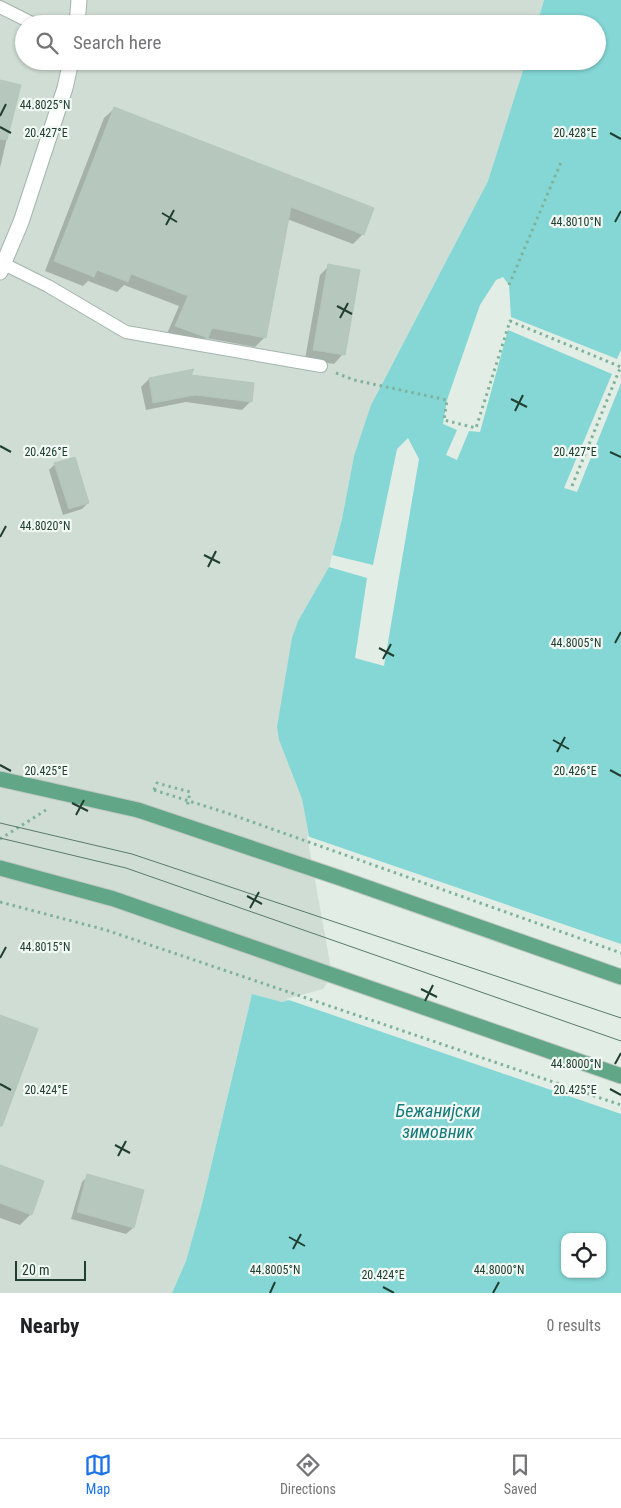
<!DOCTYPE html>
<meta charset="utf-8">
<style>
:root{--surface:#fff;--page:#f6f6f6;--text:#202124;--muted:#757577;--line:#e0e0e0;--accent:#1a73e8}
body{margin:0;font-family:"Roboto Condensed",sans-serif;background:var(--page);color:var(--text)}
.controls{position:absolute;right:15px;bottom:15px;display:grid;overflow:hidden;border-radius:10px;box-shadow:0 1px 4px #0004}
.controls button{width:45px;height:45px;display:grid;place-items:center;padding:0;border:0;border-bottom:1px solid var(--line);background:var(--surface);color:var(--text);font:25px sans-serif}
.scale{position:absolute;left:15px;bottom:12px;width:71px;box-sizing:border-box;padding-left:5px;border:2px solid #203f31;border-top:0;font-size:14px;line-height:18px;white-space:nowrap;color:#203f31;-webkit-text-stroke:4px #f2f9f4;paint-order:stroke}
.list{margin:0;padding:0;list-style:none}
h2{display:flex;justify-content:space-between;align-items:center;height:65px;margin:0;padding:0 20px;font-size:21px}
h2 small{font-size:16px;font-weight:400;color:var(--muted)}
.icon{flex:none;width:28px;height:28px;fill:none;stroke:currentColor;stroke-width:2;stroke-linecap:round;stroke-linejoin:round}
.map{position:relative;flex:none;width:621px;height:1293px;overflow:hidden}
.search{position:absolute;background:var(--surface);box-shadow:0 1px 4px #0004;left:15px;right:15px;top:15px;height:55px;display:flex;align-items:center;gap:12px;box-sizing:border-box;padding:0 18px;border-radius:28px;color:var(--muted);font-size:19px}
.sheet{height:145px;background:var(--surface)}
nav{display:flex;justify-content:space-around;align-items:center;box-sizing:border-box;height:70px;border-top:1px solid var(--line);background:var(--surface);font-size:14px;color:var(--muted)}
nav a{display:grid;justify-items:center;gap:2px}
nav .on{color:var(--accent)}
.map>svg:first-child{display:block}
</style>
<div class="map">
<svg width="621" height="1293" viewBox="0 0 621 1293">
<rect width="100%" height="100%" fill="#e1ede5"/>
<path fill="#cfddd4" d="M0,0h544l-7,24h-513v37h502l-38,120 -112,214 -22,61 -12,63 -13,48 -31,54 -19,119 23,59 31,164v14l-9,14 -42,11 -30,-8 -50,210 -16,57 -14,32h-172z"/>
<path fill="#84d7d5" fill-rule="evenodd" d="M544,0h77v1293h-449l14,-32 16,-57 50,-210 30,8 42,-11 6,-6 3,-22 -31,-164 -23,-59 -2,-13 15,-89 6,-17 31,-54 13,-48 12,-63 17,-51 117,-224 38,-120h71v-37h-60zM565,1237h37v37h-37z"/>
<g fill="#e1ede5">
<path d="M503,277l6,8 2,32 106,42 4,-9v33l-44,109 -13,-4 48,-114 -104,-44 -28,102 -11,-1 -12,29 -11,-5 11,-25 -14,-6 4,-24 33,-95 16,-25z"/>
<path d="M408,438l11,21 -35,207 -29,-8 12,-80 -38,-11 3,-12 41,10 24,-116z"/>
<path d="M307,836l314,108v170l-335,-115 37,-10 8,-12 -1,-14z"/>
</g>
<g fill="#0003">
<path d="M0,81l19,5 -19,82z"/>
<path d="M114,109l258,100 -9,25 -10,10 -66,-25 -22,118 -10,10 -49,-9 -10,9 -30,-11 13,-30 -55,-21 -7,7 -29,-11 -5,5 -38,-15 59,-153z"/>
<path d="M329,266l14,88 -9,10 -29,-5 15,-84z"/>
<path d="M190,376l60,26 -8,8 -56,-8 -40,8 -5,-23 8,-8z"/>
<path d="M55,464l33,39 -6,6 -19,6 -14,-45z"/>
<path d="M0,1166l31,48 -11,11 -20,-7z"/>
<path d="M88,1176l55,15 -10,37 -7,6 -55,-15 11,-37z"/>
</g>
<g fill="#b6c8be" stroke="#b3c7bb">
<path d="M0,80l21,5 -14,55 -7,-1z"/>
<path d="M114,107l260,101 -10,27 -73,-28 -25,131 -54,-10 -4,10 -33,-12 13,-30 -57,-22 -3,8 -31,-12 -3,7 -40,-16z"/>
<path d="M328,264l32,6 -15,85 -32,-5z"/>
<path d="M194,369l-3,6 63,8 -2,19 -57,-7 -42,8 -4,-25z"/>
<path d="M75,457l14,46 -20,6 -15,-46z"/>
<path d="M0,1015l38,14 -36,97h-2z"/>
<path d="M0,1165l44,16 -12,34 -32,-12z"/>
<path d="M87,1174l57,16 -10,38 -57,-16z"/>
</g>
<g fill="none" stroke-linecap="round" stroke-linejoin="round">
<g stroke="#a3b5ab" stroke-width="14">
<g id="lane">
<path d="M0,7l34,17"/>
<path d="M4,264l44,22 78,46 195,34"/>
</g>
</g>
<g stroke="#a3b5ab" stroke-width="17">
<g id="street">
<path d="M77,24l2,-24"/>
<path d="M0,272l21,-50 44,-134 6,-27"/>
</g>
</g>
<g stroke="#c1c9c5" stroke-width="17">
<g id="primary">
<path d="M138,810l202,68 281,99"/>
<path d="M0,868l114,31 507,177"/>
</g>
</g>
<g stroke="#7fb399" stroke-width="3" stroke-dasharray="2.5 4" stroke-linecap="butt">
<path d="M509,285l53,-125"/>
<path d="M336,373l18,7 93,20 -3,20 32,8 34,-107 111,46"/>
<path d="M572,486l49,-120"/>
<path d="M154,790l3,-7 33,9 -3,15"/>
<path d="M0,839l46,-29"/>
<path d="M0,902l106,28 515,175"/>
</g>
<use href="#lane" stroke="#fff" stroke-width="12"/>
<use href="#street" stroke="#fff" stroke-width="15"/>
<use href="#primary" stroke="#62a688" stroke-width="15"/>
<g stroke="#5a7b6c" stroke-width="1">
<path d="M0,823l132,31 489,164"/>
<path d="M0,838l126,30 495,173"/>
</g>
<g stroke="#c1c9c5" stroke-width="17" stroke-linecap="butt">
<path id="primary-bridge" d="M0,779l138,31"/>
</g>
<path stroke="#7fb399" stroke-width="3" stroke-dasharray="2.5 4" stroke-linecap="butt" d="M154,790l73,23 394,140"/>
<use href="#primary-bridge" stroke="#62a688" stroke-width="15"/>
</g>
<path fill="none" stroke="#203f31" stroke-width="2" d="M0,116l6,-12M0,127l11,6M610,133l11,6M162,213l15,9M615,222l6,-11M166,225l8,-15M337,306l15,8M340,318l8,-15M511,399l16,8M515,411l8,-16M0,446l11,6M610,452l11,5M0,537l6,-11M204,555l16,8M208,567l8,-16M615,643l6,-11M379,648l15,8M383,659l8,-15M553,740l16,9M557,752l8,-15M0,765l11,6M610,770l11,6M72,803l16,8M76,815l8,-15M247,896l15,8M250,908l9,-16M0,958l6,-11M421,989l16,8M425,1001l8,-16M615,1064l6,-11M0,1084l11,6M610,1089l11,6M115,1145l15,8M118,1156l8,-15M289,1237l16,9M293,1249l8,-15M383,1287l11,6M270,1293l5,-11M493,1293l6,-11"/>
<g text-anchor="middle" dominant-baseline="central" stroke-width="4.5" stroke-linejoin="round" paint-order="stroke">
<g font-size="18" font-style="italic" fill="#157a7a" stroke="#f2f9f4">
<text x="438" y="1110">Бежанијски<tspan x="438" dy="21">зимовник</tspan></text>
</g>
</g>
<g font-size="12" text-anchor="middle" fill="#203f31" stroke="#f2f9f4" stroke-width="4.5" stroke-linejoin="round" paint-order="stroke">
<text x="45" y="109">44.8025°N</text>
<text x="575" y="137">20.428°E</text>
<text x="46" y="137">20.427°E</text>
<text x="576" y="226">44.8010°N</text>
<text x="575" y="456">20.427°E</text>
<text x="46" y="456">20.426°E</text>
<text x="45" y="530">44.8020°N</text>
<text x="576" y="647">44.8005°N</text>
<text x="575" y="775">20.426°E</text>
<text x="46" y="775">20.425°E</text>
<text x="45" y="951">44.8015°N</text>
<text x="576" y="1068">44.8000°N</text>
<text x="575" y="1094">20.425°E</text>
<text x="46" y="1094">20.424°E</text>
<text x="275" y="1274">44.8005°N</text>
<text x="499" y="1274">44.8000°N</text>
<text x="383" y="1279">20.424°E</text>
</g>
</svg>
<div class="controls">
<button><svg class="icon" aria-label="locate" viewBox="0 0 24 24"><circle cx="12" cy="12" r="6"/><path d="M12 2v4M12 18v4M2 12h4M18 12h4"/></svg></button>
</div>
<div class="scale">20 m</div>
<div class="search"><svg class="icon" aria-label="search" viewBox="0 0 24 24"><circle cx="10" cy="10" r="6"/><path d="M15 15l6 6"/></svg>Search here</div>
</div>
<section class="sheet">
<h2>Nearby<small>0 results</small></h2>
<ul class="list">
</ul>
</section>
<nav>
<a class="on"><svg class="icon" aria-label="map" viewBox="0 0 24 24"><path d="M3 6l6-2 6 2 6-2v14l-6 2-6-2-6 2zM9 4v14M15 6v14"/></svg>Map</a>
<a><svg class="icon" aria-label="directions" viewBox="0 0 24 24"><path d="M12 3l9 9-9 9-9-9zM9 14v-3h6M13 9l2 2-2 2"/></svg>Directions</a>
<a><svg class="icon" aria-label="saved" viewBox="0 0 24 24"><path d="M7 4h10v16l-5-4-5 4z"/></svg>Saved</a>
</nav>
